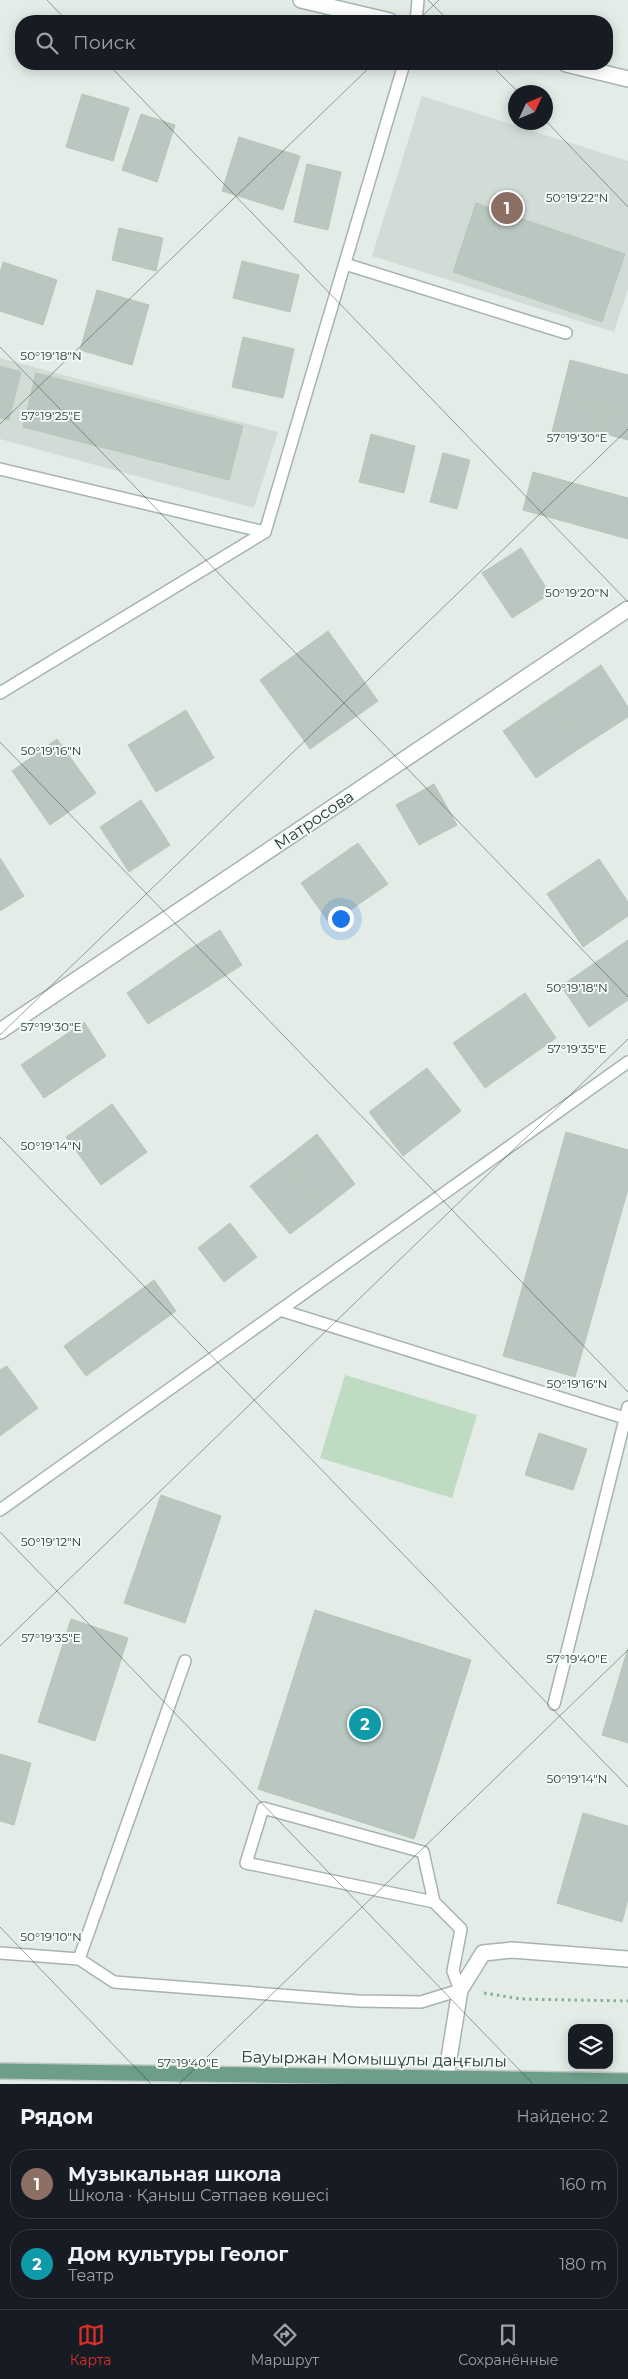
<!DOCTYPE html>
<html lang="ru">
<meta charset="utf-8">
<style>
:root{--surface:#171b24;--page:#242831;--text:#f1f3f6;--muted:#9ea1a6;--line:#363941;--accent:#d93025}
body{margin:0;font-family:Montserrat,sans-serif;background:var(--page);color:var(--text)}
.controls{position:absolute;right:15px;bottom:15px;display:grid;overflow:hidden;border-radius:10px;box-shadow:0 2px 12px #0003}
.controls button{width:45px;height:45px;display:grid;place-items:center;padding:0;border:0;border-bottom:1px solid var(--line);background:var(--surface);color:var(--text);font:25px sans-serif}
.compass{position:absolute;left:508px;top:85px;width:45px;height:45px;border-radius:50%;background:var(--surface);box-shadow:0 2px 12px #0003;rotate:46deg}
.you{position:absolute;left:340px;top:918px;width:18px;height:18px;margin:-12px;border:4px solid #fff;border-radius:50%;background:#1a73e8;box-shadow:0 0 0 8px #1a73e833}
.badge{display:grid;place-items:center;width:32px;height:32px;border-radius:50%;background:var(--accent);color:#fff;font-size:16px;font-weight:700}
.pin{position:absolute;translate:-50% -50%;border:2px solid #fff;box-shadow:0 1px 5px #0006}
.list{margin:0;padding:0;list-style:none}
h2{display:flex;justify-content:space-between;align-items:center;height:65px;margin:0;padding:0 20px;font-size:21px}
h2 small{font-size:16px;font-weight:400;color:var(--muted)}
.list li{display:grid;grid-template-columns:32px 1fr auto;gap:15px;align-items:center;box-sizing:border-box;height:70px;margin:0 10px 10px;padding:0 10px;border:1px solid var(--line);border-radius:20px}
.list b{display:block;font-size:19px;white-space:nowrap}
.list p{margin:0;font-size:16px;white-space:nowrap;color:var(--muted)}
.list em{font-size:16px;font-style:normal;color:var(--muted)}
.icon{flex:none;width:28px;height:28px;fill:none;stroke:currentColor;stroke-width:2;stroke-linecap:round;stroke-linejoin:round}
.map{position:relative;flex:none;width:628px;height:2084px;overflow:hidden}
.search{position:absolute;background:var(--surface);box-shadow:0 2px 12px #0003;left:15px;right:15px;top:15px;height:55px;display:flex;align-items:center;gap:12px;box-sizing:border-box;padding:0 18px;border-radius:20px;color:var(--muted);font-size:19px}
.sheet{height:225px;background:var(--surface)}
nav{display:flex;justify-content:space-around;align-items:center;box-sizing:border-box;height:70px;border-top:1px solid var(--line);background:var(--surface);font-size:14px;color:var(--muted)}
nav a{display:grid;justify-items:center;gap:2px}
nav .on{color:var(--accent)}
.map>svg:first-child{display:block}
</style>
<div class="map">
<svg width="628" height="2084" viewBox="0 0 628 2084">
<rect width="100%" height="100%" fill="#e4ece7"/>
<g fill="#d2dcd6">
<path d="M422,96l206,65v128l-14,43 -242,-76z"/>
<path d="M0,358l278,74 -24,76 -254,-69z"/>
</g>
<path fill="#bfdbc2" d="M345,1375l132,40 -25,83 -132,-40z"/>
<g fill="#b9c7c0" stroke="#b7c5bd">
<path d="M82,94l47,14 -16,53 -47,-14z"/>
<path d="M141,114l34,11 -18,57 -35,-12z"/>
<path d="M239,137l61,19 -17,54 -61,-19z"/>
<path d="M307,164l34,8 -13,58 -34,-8z"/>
<path d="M476,203l149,51 -23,68 -149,-50z"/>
<path d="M119,228l44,10 -7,33 -44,-11z"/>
<path d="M242,261l57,14 -9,37 -57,-14z"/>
<path d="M3,262l54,18 -14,45 -43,-14v-38z"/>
<path d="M97,290l52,15 -17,60 -52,-15z"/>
<path d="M243,337l51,12 -11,49 -51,-11z"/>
<path d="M570,360l58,15v39l-67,-18z"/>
<path d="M0,366l21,6 -12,48 -9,-2z"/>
<path d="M36,373l207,53 -14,54 -206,-53z"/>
<path d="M561,396l41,11 -9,36 -41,-11z"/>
<path d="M602,407l26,8v25l-33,-9z"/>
<path d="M371,434l44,12 -11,47 -45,-11z"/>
<path d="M443,453l27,7 -13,49 -27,-7z"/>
<path d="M533,472l95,26v41l-105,-29z"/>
<path d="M521,548l29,46 -38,24 -30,-45z"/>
<path d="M328,631l50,70 -68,48 -50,-69z"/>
<path d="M601,665l27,42v10l-48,31 -31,-48z"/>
<path d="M549,700l31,48 -44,30 -33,-47z"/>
<path d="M186,710l28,48 -58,34 -28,-47z"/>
<path d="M57,739l39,54 -46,32 -38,-54z"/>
<path d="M434,784l23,41 -38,20 -23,-40z"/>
<path d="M141,800l29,45 -41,27 -29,-45z"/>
<path d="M358,843l30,41 -58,40 -29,-41z"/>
<path d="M0,858l24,38 -24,15z"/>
<path d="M599,859l29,43v14l-45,31 -36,-53z"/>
<path d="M220,930l22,35 -33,21 -22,-35z"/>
<path d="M628,940v60l-39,27 -28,-41z"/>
<path d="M187,951l22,35 -61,38 -21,-31z"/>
<path d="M525,993l31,45 -71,50 -32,-45z"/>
<path d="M84,1022l22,34 -62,42 -23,-33z"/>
<path d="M427,1068l34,43 -58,45 -34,-44z"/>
<path d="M112,1104l35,48 -46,33 -35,-48z"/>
<path d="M566,1132l62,18v39l-53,188 -72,-21z"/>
<path d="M317,1134l38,50 -33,26 -38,-50z"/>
<path d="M284,1160l38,50 -32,24 -40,-48z"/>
<path d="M230,1223l27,34 -33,25 -26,-34z"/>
<path d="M154,1280l22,31 -90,65 -22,-30z"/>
<path d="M7,1366l31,42 -38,28v-66z"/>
<path d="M539,1433l48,16 -14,41 -48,-15z"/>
<path d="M161,1495l60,21 -36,107 -61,-20z"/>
<path d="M315,1610l156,50 -57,179 -156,-50z"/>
<path d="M71,1619l57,19 -33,103 -57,-19z"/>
<path d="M628,1648v95l-26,-8z"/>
<path d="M0,1754l31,9 -17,62 -14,-4z"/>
<path d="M583,1813l45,13v73l-6,23 -65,-19z"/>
</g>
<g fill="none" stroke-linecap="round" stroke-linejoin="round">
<g stroke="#a7b4ad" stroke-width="14">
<g id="service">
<path d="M416,21l2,-21"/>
<path d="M345,264l221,69"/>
<path d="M0,469l265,63"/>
<path d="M0,693l265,-161 139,-468"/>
<path d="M280,1310l348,109"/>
<path d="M0,1510l628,-448"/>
<path d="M554,1704l74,-297"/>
<path d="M0,1953l79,6 106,-298"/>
<path d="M79,1959l35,23 244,19 63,1 39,-12 -7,-19 8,-42 -27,-27 -188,-39 17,-55 160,44 11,50"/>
</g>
</g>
<g stroke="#a7b4ad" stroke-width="18">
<g id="minor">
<path d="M0,1031l628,-422"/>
<path d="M446,2077l14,-87 23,-37 29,-3 116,9"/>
</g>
</g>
<g stroke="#a7b4ad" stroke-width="18">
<g id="tertiary">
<path d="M301,0l89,21"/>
<path d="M566,64l62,15"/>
</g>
</g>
<g stroke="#c2c8c6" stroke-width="18">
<path id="primary" d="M0,2071l628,10"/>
</g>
<path stroke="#87ad9c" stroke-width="3" stroke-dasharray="2.5 4" stroke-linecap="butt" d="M484,1993l37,6 107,2"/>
<use href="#service" stroke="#fff" stroke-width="11"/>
<use href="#minor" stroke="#fff" stroke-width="15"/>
<use href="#tertiary" stroke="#fff" stroke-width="15"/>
<use href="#primary" stroke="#6c9e8a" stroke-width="15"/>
</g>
<path fill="none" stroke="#253c33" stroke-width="1" stroke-opacity="0.45" d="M47,0l20,21M428,0l21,21M417,21l22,-21M108,64l520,538M490,64l28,28M546,121l82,86M0,347l628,650M0,424l373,-360M0,742l628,650M0,1035l628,-606M0,1137l628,650M0,1532l533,552M0,1646l628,-607M0,1927l151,157M179,2084l449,-434"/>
<g text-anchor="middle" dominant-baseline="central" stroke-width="4" stroke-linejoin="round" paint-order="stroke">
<g font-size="16" fill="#253c33" stroke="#f4f9f6">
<text transform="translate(314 820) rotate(-34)">Матросова</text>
<text transform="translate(374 2059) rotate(1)">Бауыржан Момышұлы даңғылы</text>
</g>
</g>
<g font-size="12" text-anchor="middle" fill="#253c33" stroke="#f4f9f6" stroke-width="4" stroke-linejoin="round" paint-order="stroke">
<text x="577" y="202">50°19'22"N</text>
<text x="51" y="360">50°19'18"N</text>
<text x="51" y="420">57°19'25"E</text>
<text x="577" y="442">57°19'30"E</text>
<text x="577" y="597">50°19'20"N</text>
<text x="51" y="755">50°19'16"N</text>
<text x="577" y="992">50°19'18"N</text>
<text x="51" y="1031">57°19'30"E</text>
<text x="577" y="1053">57°19'35"E</text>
<text x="51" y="1150">50°19'14"N</text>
<text x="577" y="1388">50°19'16"N</text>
<text x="51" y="1546">50°19'12"N</text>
<text x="51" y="1642">57°19'35"E</text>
<text x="577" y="1663">57°19'40"E</text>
<text x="577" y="1783">50°19'14"N</text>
<text x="51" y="1941">50°19'10"N</text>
<text x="188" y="2067">57°19'40"E</text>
</g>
</svg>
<div class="controls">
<button><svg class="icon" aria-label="layers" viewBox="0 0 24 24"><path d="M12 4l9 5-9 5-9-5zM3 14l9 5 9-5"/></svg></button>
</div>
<svg class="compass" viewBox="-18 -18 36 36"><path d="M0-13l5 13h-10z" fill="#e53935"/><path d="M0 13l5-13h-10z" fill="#9ea1a6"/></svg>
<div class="you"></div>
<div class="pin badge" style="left:507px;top:208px;background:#8d6e63">1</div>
<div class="pin badge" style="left:365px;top:1724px;background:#0f9aa8">2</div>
<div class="search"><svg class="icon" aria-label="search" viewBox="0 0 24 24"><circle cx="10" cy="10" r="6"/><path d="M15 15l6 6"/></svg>Поиск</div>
</div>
<section class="sheet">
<h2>Рядом<small>Найдено: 2</small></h2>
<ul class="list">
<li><span class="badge" style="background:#8d6e63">1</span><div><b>Музыкальная школа</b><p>Школа · Қаныш Сәтпаев көшесі</p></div><em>160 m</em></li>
<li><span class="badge" style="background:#0f9aa8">2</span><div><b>Дом культуры Геолог</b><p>Театр</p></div><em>180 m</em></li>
</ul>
</section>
<nav>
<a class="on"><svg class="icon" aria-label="map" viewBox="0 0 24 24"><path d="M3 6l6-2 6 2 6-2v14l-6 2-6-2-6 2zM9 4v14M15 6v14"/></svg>Карта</a>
<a><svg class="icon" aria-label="directions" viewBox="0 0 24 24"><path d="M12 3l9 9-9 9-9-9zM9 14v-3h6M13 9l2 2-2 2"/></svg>Маршрут</a>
<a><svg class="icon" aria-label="saved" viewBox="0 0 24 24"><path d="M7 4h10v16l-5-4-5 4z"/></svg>Сохранённые</a>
</nav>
